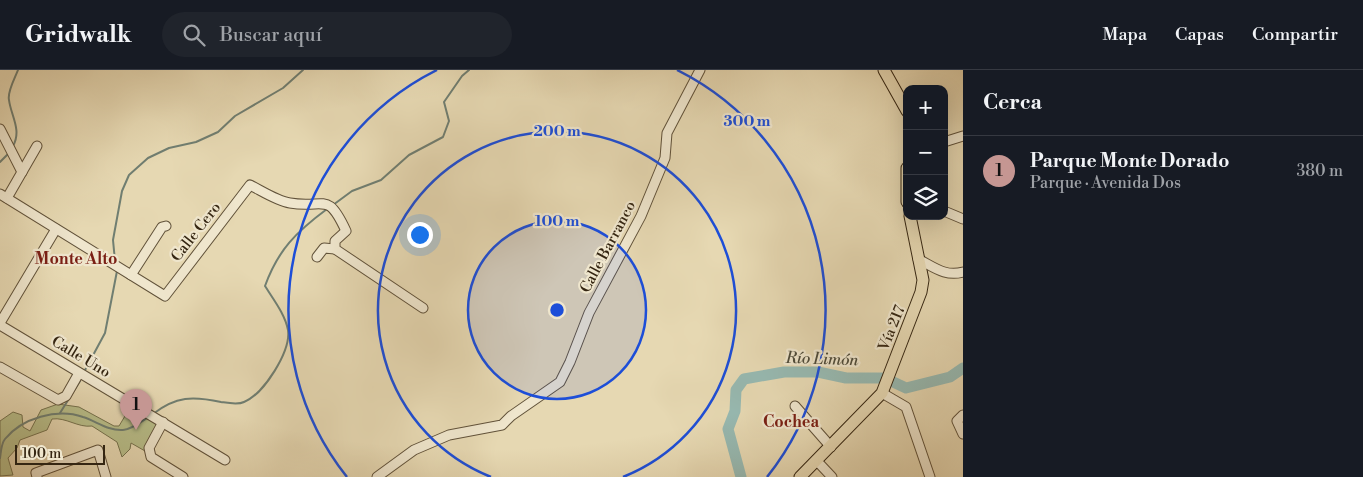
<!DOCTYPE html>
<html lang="es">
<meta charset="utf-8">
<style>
:root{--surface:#171b24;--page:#20242c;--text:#f1f3f6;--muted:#9ea1a6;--line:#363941;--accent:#c59692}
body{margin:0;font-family:"Libre Bodoni",serif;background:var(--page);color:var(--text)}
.controls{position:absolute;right:15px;top:15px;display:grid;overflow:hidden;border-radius:10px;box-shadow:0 5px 20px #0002}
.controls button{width:45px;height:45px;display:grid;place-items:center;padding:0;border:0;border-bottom:1px solid var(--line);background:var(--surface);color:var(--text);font:25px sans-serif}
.scale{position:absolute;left:15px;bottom:12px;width:90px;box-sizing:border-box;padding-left:5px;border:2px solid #352612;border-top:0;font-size:14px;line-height:18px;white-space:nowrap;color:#352612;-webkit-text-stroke:4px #efe6cd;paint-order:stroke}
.you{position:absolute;left:419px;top:164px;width:18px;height:18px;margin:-12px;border:4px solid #fff;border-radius:50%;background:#1a73e8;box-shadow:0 0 0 8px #1a73e833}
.badge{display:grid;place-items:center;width:32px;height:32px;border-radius:50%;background:var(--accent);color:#111;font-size:16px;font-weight:700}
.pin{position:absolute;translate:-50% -41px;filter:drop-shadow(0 1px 2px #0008)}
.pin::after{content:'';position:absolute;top:26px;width:18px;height:15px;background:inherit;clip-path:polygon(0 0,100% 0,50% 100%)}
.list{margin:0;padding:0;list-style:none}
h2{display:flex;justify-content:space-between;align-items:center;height:65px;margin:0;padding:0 20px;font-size:21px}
h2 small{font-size:16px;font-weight:400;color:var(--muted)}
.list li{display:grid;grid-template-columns:32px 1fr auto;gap:15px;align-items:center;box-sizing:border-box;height:70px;padding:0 20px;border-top:1px solid var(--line)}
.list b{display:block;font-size:19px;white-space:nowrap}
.list p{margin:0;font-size:16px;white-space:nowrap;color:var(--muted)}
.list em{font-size:16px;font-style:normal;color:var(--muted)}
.icon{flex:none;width:28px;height:28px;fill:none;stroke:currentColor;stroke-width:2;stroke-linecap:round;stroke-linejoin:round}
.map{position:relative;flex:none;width:963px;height:407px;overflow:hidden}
header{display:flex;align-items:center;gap:30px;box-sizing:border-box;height:70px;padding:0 25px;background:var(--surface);border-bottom:1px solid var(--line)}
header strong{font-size:24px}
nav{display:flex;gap:28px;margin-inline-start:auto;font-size:18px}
.search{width:350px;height:45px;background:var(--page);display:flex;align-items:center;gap:12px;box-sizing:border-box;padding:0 18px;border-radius:28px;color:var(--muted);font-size:19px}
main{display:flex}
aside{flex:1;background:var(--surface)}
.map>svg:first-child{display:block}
</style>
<header>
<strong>Gridwalk</strong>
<div class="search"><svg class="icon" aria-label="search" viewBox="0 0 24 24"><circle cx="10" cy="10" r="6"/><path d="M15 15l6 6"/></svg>Buscar aquí</div>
<nav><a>Mapa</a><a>Capas</a><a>Compartir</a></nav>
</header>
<main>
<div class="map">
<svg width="963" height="407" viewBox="0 0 963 407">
<rect width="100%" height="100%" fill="#e6d8b2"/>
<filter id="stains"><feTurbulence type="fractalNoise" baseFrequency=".004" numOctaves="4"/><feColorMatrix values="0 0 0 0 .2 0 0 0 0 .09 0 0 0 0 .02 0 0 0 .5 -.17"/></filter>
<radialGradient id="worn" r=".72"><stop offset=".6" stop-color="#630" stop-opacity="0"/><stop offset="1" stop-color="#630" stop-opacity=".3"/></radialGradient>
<path fill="#b8be8a" stroke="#76724e" d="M58,334l21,3 35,19h5l12,-20 25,14 2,6 -13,25 -14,-8 -1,6 -8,8 -5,-15 -25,-16c-14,2 -26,-9 -40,-7l-5,11 -27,10 -3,8 -9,10 5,17 -13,1v-55l13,-9 9,3 1,12 7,4 11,-21z"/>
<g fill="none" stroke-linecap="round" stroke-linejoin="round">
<g stroke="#707e71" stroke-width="2">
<path d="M13,76c9,-16 -2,-30 -4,-46 -2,-8 6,-22 9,-30"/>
<path d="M0,92l8,-8"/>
<path d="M333,135l19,-14 29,-11 28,-25 34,-18 6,-16 -5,-19 18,-26 7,-6"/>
<path d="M115,191l-2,-21 9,-49 7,-16 19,-17 21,-10 27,-6 22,-10 17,-16 48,-28 20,-18"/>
<path d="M84,302l21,-39 12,-62"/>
<path d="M60,343l20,-32"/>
<path d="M153,344c23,-18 40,-18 68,-12 7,1 17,3 23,0 20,-8 47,-51 44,-72 -3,-16 -15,-31 -23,-44 13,-36 31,-54 62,-77"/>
<path d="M0,388c1,-6 1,-14 5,-19 17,-21 52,-31 78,-22 13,4 25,14 40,13 7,0 18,-8 24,-12"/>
</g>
<g stroke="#97b9b1" stroke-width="11">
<path d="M891,311l15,7 44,-11 13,-9"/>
<path d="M741,407l-13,-48 7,-18 1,-21 8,-11 40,-7h34l28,6h36"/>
</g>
<g stroke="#61523a" stroke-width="11">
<g id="minor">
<path d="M0,59l22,43"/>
<path d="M944,72l19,-6"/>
<path d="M0,124l165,102 85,-111c12,6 27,16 40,18 35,6 37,-13 56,28l-11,10v8l88,59"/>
<path d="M7,128l30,-52"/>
<path d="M944,141l19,8"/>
<path d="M317,187l7,-9 11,1"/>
<path d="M918,189c16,8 27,18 45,13"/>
<path d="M131,205l31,-48 4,-1"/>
<path d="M0,253l56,-94"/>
<path d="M0,255l225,135"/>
<path d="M0,297l58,33 8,-4 13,-23"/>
<path d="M882,323l24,14 24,70"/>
<path d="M795,336l36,41"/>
<path d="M963,345l-6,6 6,13"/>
<path d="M163,352l-14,26 2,9 32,20"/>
<path d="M816,390l16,17"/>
<path d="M37,407l-1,-4 62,-23 8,27"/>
<path d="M377,407l37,-27 35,-15 53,-10 9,-9 49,-34 10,-20 19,-49 52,-97 24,-58 2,-25 33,-63"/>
</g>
</g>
<g stroke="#352612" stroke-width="13">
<g id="major">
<path d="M884,0l23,41"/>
<path d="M907,98v34"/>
<path d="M800,407l82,-84 39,-101 2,-12 -13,-64"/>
</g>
</g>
<use href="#minor" stroke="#efe6cd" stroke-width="9"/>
<use href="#major" stroke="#e6d8b2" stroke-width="11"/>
</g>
<circle cx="557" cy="240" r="89" fill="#1d4ed8" fill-opacity=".12"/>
<g fill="none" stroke="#1d4ed8" stroke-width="2.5">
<circle cx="557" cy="240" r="89"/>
<path d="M491 407A179 179 0 1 1 623 407"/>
<path d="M347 407A268 268 0 0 1 437 0M677 0A268 268 0 0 1 767 407"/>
</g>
<g text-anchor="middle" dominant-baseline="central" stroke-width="4.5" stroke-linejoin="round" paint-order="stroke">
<g font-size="15" fill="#352612" stroke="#efe6cd">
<text transform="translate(196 162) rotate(-52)">Calle Cero</text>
<text transform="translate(608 177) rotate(-62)">Calle Barranco</text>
<text transform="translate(892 258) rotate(-68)">Vía 217</text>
<text transform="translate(81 287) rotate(31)">Calle Uno</text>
</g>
<g font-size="16" font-weight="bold" fill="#7a1f14" stroke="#efe6cd">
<text x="76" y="189">Monte Alto</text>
<text x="791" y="352">Cochea</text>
</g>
<g font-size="16" font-style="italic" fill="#4e4b3a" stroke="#efe6cd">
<text transform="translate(822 289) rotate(2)">Río Limón</text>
</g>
</g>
<circle cx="557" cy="240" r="8" fill="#1d4ed8" stroke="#efe6cd" stroke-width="2.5"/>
<g font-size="15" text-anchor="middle" font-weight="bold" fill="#1d4ed8" stroke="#efe6cd" stroke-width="4.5" stroke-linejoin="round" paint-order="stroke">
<text x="747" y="56">300 m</text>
<text x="557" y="66">200 m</text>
<text x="557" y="156">100 m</text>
</g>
<rect width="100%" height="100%" filter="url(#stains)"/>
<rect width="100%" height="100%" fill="url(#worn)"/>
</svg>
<div class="controls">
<button>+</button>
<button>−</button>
<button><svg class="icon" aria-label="layers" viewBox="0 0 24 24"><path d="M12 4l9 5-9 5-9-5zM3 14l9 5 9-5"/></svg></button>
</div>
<div class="scale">100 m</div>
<div class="you"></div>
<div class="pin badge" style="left:136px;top:360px">1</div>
</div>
<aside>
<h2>Cerca<small></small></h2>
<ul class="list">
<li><span class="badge">1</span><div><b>Parque Monte Dorado</b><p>Parque · Avenida Dos</p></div><em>380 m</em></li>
</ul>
</aside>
</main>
